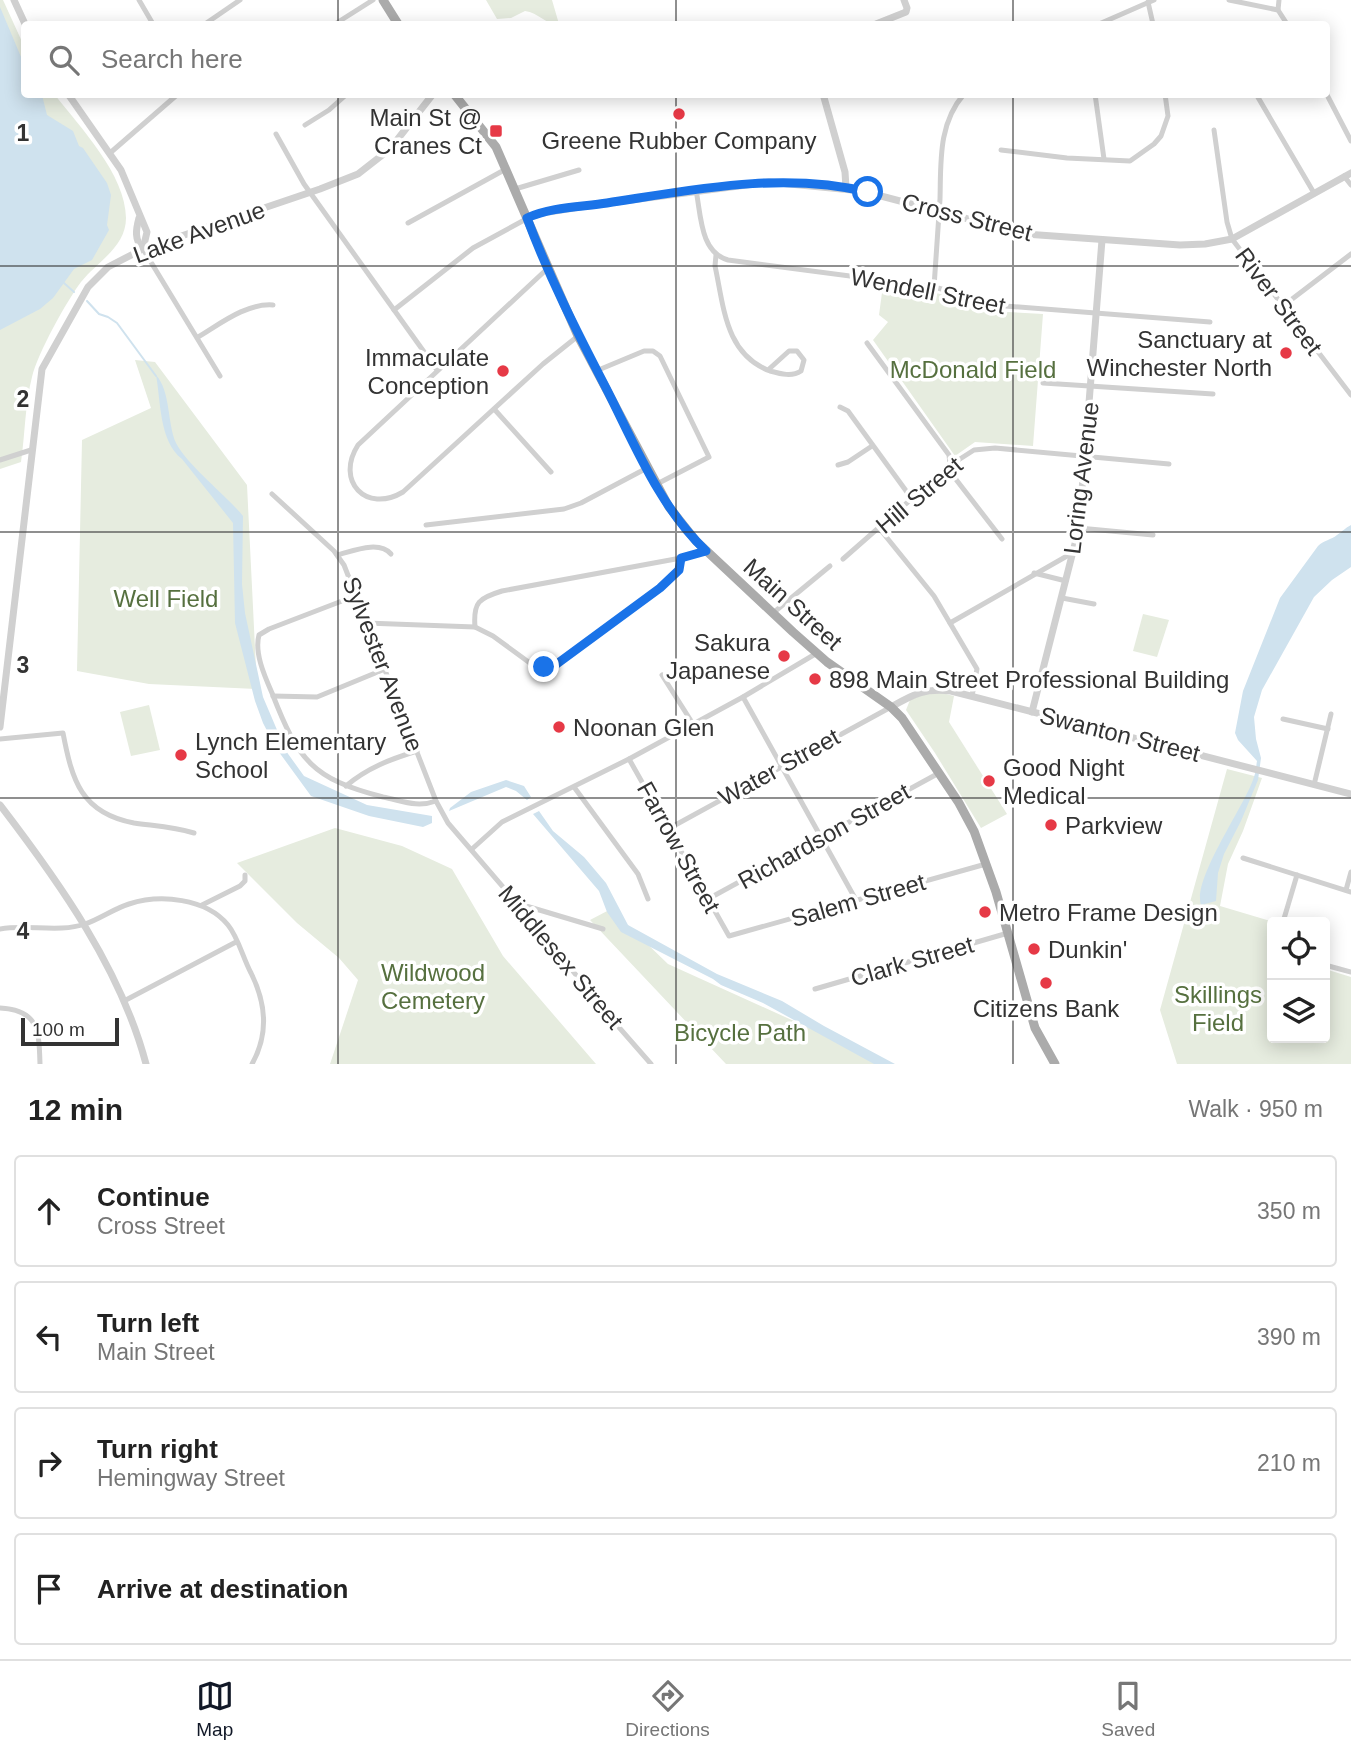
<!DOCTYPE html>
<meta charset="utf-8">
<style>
:root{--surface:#fff;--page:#f6f6f6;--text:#222;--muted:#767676;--line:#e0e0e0;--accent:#111827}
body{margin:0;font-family:Helvetica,sans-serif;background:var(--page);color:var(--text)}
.controls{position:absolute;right:21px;bottom:21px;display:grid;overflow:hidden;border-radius:7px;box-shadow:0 4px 18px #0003}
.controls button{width:63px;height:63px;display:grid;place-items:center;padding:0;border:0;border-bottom:2px solid var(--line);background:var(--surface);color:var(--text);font:35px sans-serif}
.scale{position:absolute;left:21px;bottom:18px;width:98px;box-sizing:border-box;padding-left:7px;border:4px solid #333;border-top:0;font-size:19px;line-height:24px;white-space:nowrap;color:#333;-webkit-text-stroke:5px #fff;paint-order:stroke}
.stop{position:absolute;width:21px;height:21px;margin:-16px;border:5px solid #1a73e8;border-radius:50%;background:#fff}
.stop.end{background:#1a73e8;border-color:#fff;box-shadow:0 2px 7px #0008}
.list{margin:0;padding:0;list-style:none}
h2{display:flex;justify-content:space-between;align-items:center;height:91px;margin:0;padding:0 28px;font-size:30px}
h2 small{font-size:23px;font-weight:400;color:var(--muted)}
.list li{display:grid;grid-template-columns:46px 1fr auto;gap:21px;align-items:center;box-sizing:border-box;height:112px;margin:0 14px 14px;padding:0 14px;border:2px solid var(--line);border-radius:7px}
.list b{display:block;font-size:26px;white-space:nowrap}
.list p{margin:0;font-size:23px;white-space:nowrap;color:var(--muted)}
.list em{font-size:23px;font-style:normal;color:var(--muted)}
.icon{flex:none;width:38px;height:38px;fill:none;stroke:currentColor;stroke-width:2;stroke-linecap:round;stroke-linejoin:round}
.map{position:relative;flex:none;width:1351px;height:1064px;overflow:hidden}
.search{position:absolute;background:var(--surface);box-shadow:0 4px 18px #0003;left:21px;right:21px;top:21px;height:77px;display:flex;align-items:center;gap:18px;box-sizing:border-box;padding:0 24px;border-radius:7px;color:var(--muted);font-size:26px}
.sheet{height:595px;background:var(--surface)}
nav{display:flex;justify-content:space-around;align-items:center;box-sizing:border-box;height:98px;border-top:2px solid var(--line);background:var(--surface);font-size:19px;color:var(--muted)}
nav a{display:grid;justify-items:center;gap:4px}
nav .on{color:var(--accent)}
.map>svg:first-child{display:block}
</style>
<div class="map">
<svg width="1351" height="1064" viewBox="0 0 1351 1064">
<rect width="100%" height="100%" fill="#fff"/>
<g fill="#e6ecdf">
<path d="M0,0h3l21,46v48l31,1c25,32 71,80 71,123 0,29 -29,44 -45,64 -15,20 -43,71 -49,95 -7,27 -7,58 -11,85l-21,7z"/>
<path d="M486,0h66l7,24c-13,1 -20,-11 -34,-13l-14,7 -14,1z"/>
<path d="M883,285l42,5 82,22 36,2 -10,132 -58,-4 -20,14 -82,-116 15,-18 -9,-7z"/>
<path d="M135,360l20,2 92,123 10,204 -108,-5 -72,-13 5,-231 69,-32z"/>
<path d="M1143,614l26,6 -12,37 -24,-6z"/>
<path d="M938,692l16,4 -5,26 58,92 -26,14 -46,-75 -29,-43 4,-10 17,-7z"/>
<path d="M149,705l11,45 -29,6 -11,-44z"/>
<path d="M1227,769l35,9 -19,53 -15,33 -8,42 54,16h-2v11l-5,18 5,2v85h53v-69l26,8v87h-174l-17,-54z"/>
<path d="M335,828l67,18 50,23 51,87 93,108h-266l28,-84 -19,-22 -42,-35 -60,-60z"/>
<path d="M611,909l57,55 221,100h-163l-136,-144z"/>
</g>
<g fill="#cfe2ee">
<path d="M0,7l24,57v30l18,1 5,20 26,16 6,15 4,2 24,35 4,12 -4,30 2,5 -17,30 -18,9 -21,29 -13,11 -40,21z"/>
<path d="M156,375c15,17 11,48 20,68 11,22 50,52 67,73l-1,68 3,29 18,84 23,54 18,25 63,29 65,11v7l-9,4 -54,-11 -58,-20 -35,-48 -13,-25 -8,-22 -20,-78 -2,-100 -51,-64c-23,-18 -21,-57 -26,-84z"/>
<path d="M1351,525v42l-19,13 -18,17 -52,93 -8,27 2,22 5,19 -3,22 -17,41 -17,33 -6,19 -2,28 -15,4c-9,-26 44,-99 53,-128 2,-5 2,-11 3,-16l-19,-21 -3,-7 8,-42 37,-93 38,-52c6,-6 13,-6 19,-11 6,-4 8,-7 14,-10z"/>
<path d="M506,780l18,6 7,11 -4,3 -11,-9 -10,-4 -57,24 1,-3 21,-16z"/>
<path d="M539,811l14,20 31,26 22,26 22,42 89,49 65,27 42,25 71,38h-21l-111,-61 -42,-18 -8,-6 -92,-47 -14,-20 -8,-21 -66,-77z"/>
</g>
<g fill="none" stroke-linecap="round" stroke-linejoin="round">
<g stroke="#cfe2ee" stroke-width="2">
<path d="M64,283l10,9"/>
<path d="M87,301l12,13 9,3 9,6 39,53"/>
</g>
<g stroke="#d0d0d0" stroke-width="5">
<path d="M139,0l14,24"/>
<path d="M1229,0l49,10"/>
<path d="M1279,0l-1,10 9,14"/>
<path d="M1148,2l5,22"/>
<path d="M205,24l35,-24"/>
<path d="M335,24l38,-24"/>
<path d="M1099,24l55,-24"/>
<path d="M1326,93l25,48"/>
<path d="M1095,94l9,65"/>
<path d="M1256,94l58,99"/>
<path d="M305,125l24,-15 18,-16"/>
<path d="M1214,130l13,92 5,17 119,156"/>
<path d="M276,134l28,50 133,186"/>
<path d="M1001,150l66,8 63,3 24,-17 7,-8 7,-20 -3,-22"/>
<path d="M110,153l68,-59"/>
<path d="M1344,176l7,9"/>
<path d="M515,189l64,-19"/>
<path d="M696,190c5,25 4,62 32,70l206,27 71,19 205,16"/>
<path d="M408,223l98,-54"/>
<path d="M143,249l77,127"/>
<path d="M716,255l-1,11c9,41 10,88 55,105 11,3 22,6 31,0l3,-11 -7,-9h-8l-21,19"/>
<path d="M547,269l-189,176c-23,36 8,69 45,47l140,-128 35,-28"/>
<path d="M934,287c2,-29 4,-59 6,-88 1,-37 -2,-75 24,-105"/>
<path d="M1283,306l68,-52"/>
<path d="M394,310l79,-62 55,-30"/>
<path d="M198,337c22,-13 48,-34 75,-32"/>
<path d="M867,343l82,112 2,18 51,66"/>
<path d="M596,371l48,-20h9l7,5 49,101 -54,28"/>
<path d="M1043,383l170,11"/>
<path d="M840,407l8,4 64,88"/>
<path d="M495,410l56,62"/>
<path d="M0,460l31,-10"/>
<path d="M838,465l10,-3 24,-16"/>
<path d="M272,494l62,57 10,14 92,236 12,22 62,72 16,11 12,22 72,89 41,47"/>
<path d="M426,525l138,-16 17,-6 66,-35"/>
<path d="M879,528l55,68 43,73 -5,27"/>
<path d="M1079,528l74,7"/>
<path d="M337,555c16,-4 42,-15 54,-1"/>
<path d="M843,559l106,-93 25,-16 21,-2 174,16"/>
<path d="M1034,573l32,8"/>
<path d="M355,596l-86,33 -10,6c-5,18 6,42 13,58 26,67 40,86 111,104 20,4 34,11 53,4"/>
<path d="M1062,598l32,6"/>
<path d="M773,613l57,-47"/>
<path d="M366,623l109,4 18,9 41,30 20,-1 106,-77 19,-18 2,-12"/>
<path d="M950,623l124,-71"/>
<path d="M475,627c-2,-25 4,-29 27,-36l179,-33 25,-7"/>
<path d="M662,675l31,49"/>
<path d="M273,696l44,1 68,-28"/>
<path d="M743,697l113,203"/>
<path d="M1283,719l45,10"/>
<path d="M0,739l63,-6c9,47 18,80 71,90 21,3 40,4 60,10"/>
<path d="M629,759l100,177 257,-72"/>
<path d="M1314,785l17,-71"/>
<path d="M346,786c21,-18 45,-27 71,-35"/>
<path d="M574,787l64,87 10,25"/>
<path d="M668,829l223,-122"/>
<path d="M472,849l30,-27 127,-63 114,-62 74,-44"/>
<path d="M1243,858l108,34"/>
<path d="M1346,890l5,-18"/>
<path d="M708,899l231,-126"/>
<path d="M202,905l38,-19 5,-5v-6"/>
<path d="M526,906l77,23"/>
<path d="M1283,922l14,-47"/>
<path d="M0,929c27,-5 59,4 85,-5 15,-5 28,-15 44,-20 31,-10 77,-6 99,21 10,12 15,33 23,48 15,30 18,61 1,91"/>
<path d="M1325,965l26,7"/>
<path d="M815,989l193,-56"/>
<path d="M124,1001l112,-59"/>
<path d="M0,1008c39,2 39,23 40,56"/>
</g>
<g stroke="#d0d0d0" stroke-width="7">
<path d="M14,0l11,24"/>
<path d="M876,24l30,-12 1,-4 -3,-8"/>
<path d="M68,94l53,76 26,62 -4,17"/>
<path d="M823,94l22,78 1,16"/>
<path d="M139,218c-3,11 -5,22 4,31"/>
<path d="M528,218l14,-5 51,-8 176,-23 93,9 163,43 155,11 25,-1 27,-5 119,-66"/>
<path d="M891,707c23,-13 33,-19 60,-16l400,103"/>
<path d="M1032,712l47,-184 23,-288"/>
<path d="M0,727l42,-358 46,-82 20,-20 35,-18 177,-60 38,-15 32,-25 43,-55"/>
<path d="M0,805c59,77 121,164 146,259"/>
</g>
<g stroke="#ababab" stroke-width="9">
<path d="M383,0l15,24"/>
<path d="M454,94l42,53 82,189 91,171 27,34 97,91 34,30 64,45 11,11 57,85 15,28 22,61 39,136 20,36"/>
</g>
</g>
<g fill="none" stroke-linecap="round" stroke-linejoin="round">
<path stroke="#1a73e8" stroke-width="9" d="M544,667l10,-1 106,-78 19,-18 2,-12 25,-7c-47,-45 -71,-106 -100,-163 -29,-56 -57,-111 -79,-170 24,-11 54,-11 80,-15 85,-13 175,-32 261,-11"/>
</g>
<path fill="none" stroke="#333" stroke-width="2" stroke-opacity="0.55" d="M338,0v24M676,0v24M1013,0v24M338,94v970M676,94v970M1013,94v970M0,266h1351M0,532h1351M0,798h1351"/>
<g fill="#e63946" stroke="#fff" stroke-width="2.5">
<circle cx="679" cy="114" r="7"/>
<rect x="489" y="124" width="14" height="14" rx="3.5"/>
<circle cx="1286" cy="353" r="7"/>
<circle cx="503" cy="371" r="7"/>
<circle cx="784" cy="656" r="7"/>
<circle cx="815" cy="679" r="7"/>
<circle cx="559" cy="727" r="7"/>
<circle cx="181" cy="755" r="7"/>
<circle cx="989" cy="781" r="7"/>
<circle cx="1051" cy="825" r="7"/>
<circle cx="985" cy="912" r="7"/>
<circle cx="1034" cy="949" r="7"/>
<circle cx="1046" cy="983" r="7"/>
</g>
<g text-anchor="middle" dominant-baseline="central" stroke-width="7" stroke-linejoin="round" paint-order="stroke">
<g font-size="24" fill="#333" stroke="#fff" text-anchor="start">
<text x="482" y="117" text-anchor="end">Main St @<tspan x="482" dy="28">Cranes Ct</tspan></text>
<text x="679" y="140" text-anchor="middle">Greene Rubber Company</text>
<text x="1272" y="339" text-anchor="end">Sanctuary at<tspan x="1272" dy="28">Winchester North</tspan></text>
<text x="489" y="357" text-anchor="end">Immaculate<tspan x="489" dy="28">Conception</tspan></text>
<text x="770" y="642" text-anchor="end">Sakura<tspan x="770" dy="28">Japanese</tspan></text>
<text x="829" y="679">898 Main Street Professional Building</text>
<text x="573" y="727">Noonan Glen</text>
<text x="195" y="741">Lynch Elementary<tspan x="195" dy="28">School</tspan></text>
<text x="1003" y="767">Good Night<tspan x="1003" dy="28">Medical</tspan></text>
<text x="1065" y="825">Parkview</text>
<text x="999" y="912">Metro Frame Design</text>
<text x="1048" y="949">Dunkin'</text>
<text x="1046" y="1008" text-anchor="middle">Citizens Bank</text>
</g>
<g font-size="24" fill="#333" stroke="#fff">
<text transform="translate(967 217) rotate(14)">Cross Street</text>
<text transform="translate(199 232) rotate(-20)">Lake Avenue</text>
<text transform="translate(928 291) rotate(11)">Wendell Street</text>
<text transform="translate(1279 301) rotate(53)">River Street</text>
<text transform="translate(1081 478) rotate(-83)">Loring Avenue</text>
<text transform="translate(919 495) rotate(-40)">Hill Street</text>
<text transform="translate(793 604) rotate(42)">Main Street</text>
<text transform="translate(383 664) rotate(69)">Sylvester Avenue</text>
<text transform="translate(1120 734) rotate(14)">Swanton Street</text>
<text transform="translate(779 767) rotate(-29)">Water Street</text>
<text transform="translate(824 836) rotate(-29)">Richardson Street</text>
<text transform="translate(679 847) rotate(61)">Farrow Street</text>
<text transform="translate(858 900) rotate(-16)">Salem Street</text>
<text transform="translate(561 957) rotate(50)">Middlesex Street</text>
<text transform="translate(912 961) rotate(-16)">Clark Street</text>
</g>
<g font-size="24" fill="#56703f" stroke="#fff">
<text x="973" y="369">McDonald Field</text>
<text x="166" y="598">Well Field</text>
<text x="433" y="972">Wildwood<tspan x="433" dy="28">Cemetery</tspan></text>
<text x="1218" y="994">Skillings<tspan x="1218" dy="28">Field</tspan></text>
<text x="740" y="1032">Bicycle Path</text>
</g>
</g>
<g font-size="23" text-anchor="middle" font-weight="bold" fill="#333" stroke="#fff" stroke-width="7" stroke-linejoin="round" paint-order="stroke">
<text x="23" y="141">1</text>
<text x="23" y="407">2</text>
<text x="23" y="673">3</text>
<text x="23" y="939">4</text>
</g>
</svg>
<div class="controls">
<button><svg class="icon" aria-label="locate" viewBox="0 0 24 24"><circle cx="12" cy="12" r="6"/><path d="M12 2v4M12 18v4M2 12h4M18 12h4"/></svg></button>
<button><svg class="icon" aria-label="layers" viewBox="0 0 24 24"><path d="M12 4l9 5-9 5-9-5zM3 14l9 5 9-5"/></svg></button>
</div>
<div class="scale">100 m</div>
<div class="stop" style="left:868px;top:192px"></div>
<div class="stop end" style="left:544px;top:667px"></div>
<div class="search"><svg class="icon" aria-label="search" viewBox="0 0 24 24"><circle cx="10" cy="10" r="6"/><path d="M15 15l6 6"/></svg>Search here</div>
</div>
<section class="sheet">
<h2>12 min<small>Walk · 950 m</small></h2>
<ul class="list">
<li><svg class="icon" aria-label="ahead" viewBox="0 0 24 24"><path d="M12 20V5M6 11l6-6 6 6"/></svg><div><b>Continue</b><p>Cross Street</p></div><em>350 m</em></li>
<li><svg class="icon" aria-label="left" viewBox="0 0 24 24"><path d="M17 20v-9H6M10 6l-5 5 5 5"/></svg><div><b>Turn left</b><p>Main Street</p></div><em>390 m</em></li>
<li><svg class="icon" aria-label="right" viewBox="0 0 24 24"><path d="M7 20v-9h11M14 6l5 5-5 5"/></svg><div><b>Turn right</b><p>Hemingway Street</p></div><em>210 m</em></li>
<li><svg class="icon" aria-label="arrive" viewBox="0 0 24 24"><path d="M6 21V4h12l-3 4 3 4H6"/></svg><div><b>Arrive at destination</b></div></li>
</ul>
</section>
<nav>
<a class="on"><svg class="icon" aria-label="map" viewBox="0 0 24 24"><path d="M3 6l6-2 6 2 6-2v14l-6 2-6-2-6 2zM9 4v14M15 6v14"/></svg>Map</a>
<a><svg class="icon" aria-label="directions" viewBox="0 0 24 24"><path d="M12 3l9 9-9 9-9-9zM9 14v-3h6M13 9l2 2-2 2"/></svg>Directions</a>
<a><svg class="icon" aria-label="saved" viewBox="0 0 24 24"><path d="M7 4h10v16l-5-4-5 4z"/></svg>Saved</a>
</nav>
